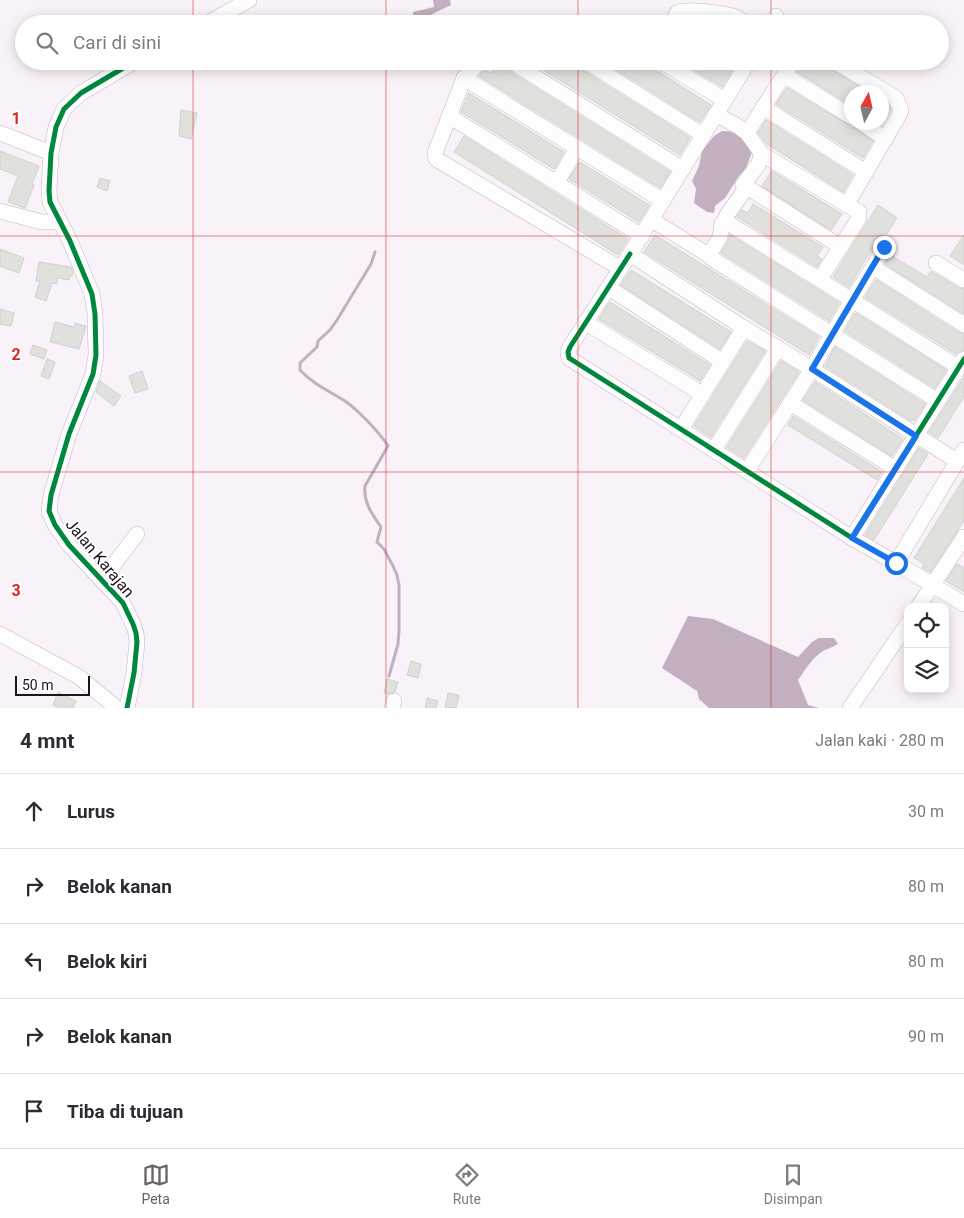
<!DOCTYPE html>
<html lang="id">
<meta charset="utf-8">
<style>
:root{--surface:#fff;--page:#f7f7f7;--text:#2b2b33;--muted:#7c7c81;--line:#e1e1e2;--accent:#6a6169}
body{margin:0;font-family:Roboto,sans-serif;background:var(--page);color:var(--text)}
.controls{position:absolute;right:15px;bottom:15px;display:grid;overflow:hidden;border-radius:10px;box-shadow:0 2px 12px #0003}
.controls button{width:45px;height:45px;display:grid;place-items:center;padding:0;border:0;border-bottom:1px solid var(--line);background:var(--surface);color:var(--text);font:25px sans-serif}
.compass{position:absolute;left:844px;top:85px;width:45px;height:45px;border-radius:50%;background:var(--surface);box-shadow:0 2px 12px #0003;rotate:8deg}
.scale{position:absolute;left:15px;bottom:12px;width:75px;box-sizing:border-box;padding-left:5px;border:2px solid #1d131c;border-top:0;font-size:14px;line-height:18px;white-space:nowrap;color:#1d131c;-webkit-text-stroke:4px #fff;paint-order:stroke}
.stop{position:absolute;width:15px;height:15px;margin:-11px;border:4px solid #1a73e8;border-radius:50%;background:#fff}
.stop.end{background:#1a73e8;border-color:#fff;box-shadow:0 1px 5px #0008}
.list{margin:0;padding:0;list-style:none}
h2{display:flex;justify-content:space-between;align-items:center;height:65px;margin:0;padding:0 20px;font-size:21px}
h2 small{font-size:16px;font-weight:400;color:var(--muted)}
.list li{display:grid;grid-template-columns:32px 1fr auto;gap:15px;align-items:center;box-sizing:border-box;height:75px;padding:0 20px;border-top:1px solid var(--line)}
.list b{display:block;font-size:19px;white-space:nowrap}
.list em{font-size:16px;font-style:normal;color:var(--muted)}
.icon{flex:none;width:28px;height:28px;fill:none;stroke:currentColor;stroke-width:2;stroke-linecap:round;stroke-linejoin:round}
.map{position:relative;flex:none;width:964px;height:708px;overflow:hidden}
.search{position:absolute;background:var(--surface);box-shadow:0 2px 12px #0003;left:15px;right:15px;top:15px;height:55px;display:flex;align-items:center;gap:12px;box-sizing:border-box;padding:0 18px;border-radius:28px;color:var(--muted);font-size:19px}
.sheet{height:440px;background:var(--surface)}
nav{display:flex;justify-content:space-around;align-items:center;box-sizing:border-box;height:70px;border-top:1px solid var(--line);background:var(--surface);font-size:14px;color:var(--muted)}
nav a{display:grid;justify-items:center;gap:2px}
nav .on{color:var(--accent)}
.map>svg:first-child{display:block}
</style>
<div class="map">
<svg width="964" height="708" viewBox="0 0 964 708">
<rect width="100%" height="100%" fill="#f9f2f8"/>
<g fill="#c2afbf">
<path d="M433,0h17l1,5 -25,12 -11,3 -2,-2v-6l21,-5z"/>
<path d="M722,131l16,1 14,20 -6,16 -7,8 -14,22 -10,8 -1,7 -7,-1 -13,-9 2,-14 -4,-8 7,-15 3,-15 12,-15z"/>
<path d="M688,616l25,3 85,38 14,-15 7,-4h15l4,6c-5,3 -11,5 -15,7 -11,7 -18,19 -25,29l10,25 11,3h-110l-10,-9 -2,-8 -35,-23z"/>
</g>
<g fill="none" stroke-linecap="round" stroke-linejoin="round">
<path stroke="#c2afbf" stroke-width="3" d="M375,252l-4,12 -34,56 -7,10 -12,11 -1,6 -17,16v7c13,14 29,21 45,31 13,9 35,32 43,45l-23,40c-2,16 7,28 16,41l-4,15 7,7 9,17 4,9 2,11v44l-1,14 -9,32"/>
</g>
<g fill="#e0e1dd" stroke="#d0d2ce">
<path d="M529,61h41l7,4 3,4 110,69 -10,17z"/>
<path d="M603,61h38l70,44 -11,17z"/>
<path d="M679,61h36l17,10 -10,16z"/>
<path d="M803,61h15l50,31h-16v14l-55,-34z"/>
<path d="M497,64l173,108 -10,16 -181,-112 4,-4 4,-1 4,2z"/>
<path d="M787,88l67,40 19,13 -10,17 -87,-54z"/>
<path d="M469,93l95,59 -10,17 -93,-57z"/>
<path d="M882,100l7,5 2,5 -9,14z"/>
<path d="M181,110l16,3 -6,26 -12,-3z"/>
<path d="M766,120l87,55 -10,17 -76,-48 -9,-11z"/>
<path d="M464,136l164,103 -10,16 -164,-103z"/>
<path d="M0,151l39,15 -7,18 2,1 -9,23 -17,-6 10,-26 -18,-7z"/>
<path d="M580,162l69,43 -10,17 -70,-43z"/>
<path d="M772,171l70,43 -11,16 -69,-44z"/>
<path d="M100,178l10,3 -3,10 -10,-4z"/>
<path d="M753,204l70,43 -6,9 5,3 -5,8 -80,-50 5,-7 6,3z"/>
<path d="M878,205l19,13 -13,20 -4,1 -4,3 -27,45 -16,-10z"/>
<path d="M655,235l164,102 -10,18 -165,-103z"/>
<path d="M730,235l109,68 -10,18 -108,-68 7,-12z"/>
<path d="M964,235v30l-14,-9z"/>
<path d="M0,249l24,9 -5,15 -19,-7z"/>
<path d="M890,255l37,22 4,-6 28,17 5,1v25l-79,-50z"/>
<path d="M39,262l32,5 2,5 -1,4h-2l-1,4 -12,-2v6l-5,-1 -6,18 -11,-4 5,-16h-4z"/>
<path d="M631,270l100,62 -11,17 -99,-64z"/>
<path d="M876,280l83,53 5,1v16l-5,1 -3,3 -91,-57z"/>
<path d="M610,302l100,63 -10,16 -101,-62z"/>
<path d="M0,309l14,4 -3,13 -11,-2z"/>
<path d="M855,313l91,57 -11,18 -90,-57z"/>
<path d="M55,322l19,5 1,-4 11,3 -7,23 -29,-7z"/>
<path d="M747,341l18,10 -54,86 -17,-11z"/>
<path d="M33,345l14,5 -3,9 -14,-5z"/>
<path d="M835,347l90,57 -11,17 -2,-2 -1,2 -86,-55z"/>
<path d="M47,359l8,3 -6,17 -8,-3z"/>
<path d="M781,361l18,11 -55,86 -17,-11z"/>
<path d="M142,371l6,18 -13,4 -6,-17z"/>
<path d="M964,377v20l-26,41 -9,-6z"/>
<path d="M100,381l21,15 -7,10 -18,-14z"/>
<path d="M815,382l88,57 -11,17 -89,-56z"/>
<path d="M793,416l89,56 -5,8 -89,-55z"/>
<path d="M919,448l9,6 -54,86 -9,-5z"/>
<path d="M964,478v43l-34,51 -8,-4 2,-4 -10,-6z"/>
<path d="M957,564l7,4v24l-18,-11z"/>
<path d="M411,661l10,3 -3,14 -11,-3z"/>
<path d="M387,679l11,3 -3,10 -7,2 -4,-1z"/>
<path d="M58,692l18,9 -3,7h-13l-7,-3z"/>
<path d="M448,693l11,2 -3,13 -11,-1z"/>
<path d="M427,698l11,3 -2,7h-11z"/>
</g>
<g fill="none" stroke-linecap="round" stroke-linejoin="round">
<g stroke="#c1b8c0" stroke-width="16">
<g id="minor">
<path d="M206,24l43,-24"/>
<path d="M673,24c1,-3 2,-9 4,-11 7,-6 47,1 56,3 5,2 10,5 14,8"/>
<path d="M771,24l5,-8"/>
<path d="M487,61l-9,3 -14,14 -29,75 1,6 184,109"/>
<path d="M510,61l173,108"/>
<path d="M585,61l118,74"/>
<path d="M660,61l65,39"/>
<path d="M749,61l-119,193 114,74 68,41 145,92"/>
<path d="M834,61l62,37 5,12 -2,5 -52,89"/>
<path d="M784,75l68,42"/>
<path d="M464,78l199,123"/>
<path d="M763,107l103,65"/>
<path d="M716,114l23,13 8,6 15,21 97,58v6l-39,61"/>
<path d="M449,116l193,120"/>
<path d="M860,122l26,17"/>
<path d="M0,133l51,20"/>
<path d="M747,133l46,-72"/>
<path d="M557,182l20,-34"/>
<path d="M747,187l94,60"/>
<path d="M0,211l42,11h18"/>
<path d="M652,220l58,36"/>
<path d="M724,222l3,-7 20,-28 -4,-2 15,-20 4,-11"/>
<path d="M630,254l-60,93 -2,5 1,6 283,180 112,-179"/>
<path d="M936,263l28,17"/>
<path d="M873,267l91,58"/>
<path d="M609,288l114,74"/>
<path d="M585,322l117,72"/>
<path d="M938,401l-227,-143v-6l9,-15 2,-14 2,-1 4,1 124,77 106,67"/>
<path d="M790,403l106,66"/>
<path d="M681,429l63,-101"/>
<path d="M714,450l64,-102"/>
<path d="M964,450l-68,113 68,41"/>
<path d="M747,471l65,-102 40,-69 21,-33 11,-20"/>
<path d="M852,538l44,25"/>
<path d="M102,580l35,-46"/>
<path d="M918,607l46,-70"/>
<path d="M0,634l79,43 38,31"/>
<path d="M127,708l7,-35 3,-31 -1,-9 -3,-9 -10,-21 -54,-58 -14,-20 -6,-14 2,-16 18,-61 24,-60 3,-19 -1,-41 -3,-20 -22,-53 -20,-39 -1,-11 2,-38 5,-26 8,-18 17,-16 54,-32"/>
<path d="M392,708l2,-7"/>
<path d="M850,708l58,-85"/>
</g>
</g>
<use href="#minor" stroke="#fefdfe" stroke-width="15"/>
<g stroke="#fff" stroke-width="8">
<g id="cycleway">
<path d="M630,254l-60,93 -2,5 1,6 283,180 112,-179"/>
<path d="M127,708l7,-35 3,-31 -1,-9 -3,-9 -10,-21 -54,-58 -14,-20 -6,-14 2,-16 18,-61 24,-60 3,-19 -1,-41 -3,-20 -22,-53 -20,-39 -1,-11 2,-38 5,-26 8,-18 17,-16 54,-32"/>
</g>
</g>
<use href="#cycleway" stroke="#00873e" stroke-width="5"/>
</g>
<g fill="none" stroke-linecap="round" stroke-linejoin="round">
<path stroke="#1a73e8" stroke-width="6" d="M884,247l-72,122 104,67 -64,102 44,25"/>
</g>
<path fill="none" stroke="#d62828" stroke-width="1" stroke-opacity="0.55" d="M193,0v24M386,0v24M578,0v24M771,0v24M193,61v647M386,61v647M578,61v647M771,61v647M0,236h964M0,472h964"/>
<g text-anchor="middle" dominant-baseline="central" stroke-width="4" stroke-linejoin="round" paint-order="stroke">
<g font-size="16" fill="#1d131c" stroke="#fff">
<text transform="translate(100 558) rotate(50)">Jalan Karajan</text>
</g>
</g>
<g font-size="16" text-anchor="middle" font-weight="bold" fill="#d62828" stroke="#fff" stroke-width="4" stroke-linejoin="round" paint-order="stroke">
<text x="16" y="124">1</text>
<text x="16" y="360">2</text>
<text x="16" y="596">3</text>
</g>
</svg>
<div class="controls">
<button><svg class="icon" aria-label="locate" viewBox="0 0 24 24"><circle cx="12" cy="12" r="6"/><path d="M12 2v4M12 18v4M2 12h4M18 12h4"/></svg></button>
<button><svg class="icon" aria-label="layers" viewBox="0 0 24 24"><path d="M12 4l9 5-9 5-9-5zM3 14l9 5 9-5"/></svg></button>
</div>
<svg class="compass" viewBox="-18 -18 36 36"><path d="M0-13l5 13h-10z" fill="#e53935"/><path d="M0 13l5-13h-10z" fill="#7c7c81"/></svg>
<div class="scale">50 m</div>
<div class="stop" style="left:896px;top:563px"></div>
<div class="stop end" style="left:884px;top:247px"></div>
<div class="search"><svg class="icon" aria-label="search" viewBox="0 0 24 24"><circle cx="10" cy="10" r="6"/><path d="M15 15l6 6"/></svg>Cari di sini</div>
</div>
<section class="sheet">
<h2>4 mnt<small>Jalan kaki · 280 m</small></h2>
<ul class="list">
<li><svg class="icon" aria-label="ahead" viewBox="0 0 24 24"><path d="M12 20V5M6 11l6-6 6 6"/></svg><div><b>Lurus</b></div><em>30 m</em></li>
<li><svg class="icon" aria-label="right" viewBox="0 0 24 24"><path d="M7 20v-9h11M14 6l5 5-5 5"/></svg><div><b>Belok kanan</b></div><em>80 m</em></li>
<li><svg class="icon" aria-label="left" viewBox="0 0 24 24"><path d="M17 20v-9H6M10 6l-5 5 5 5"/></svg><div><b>Belok kiri</b></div><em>80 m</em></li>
<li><svg class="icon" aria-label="right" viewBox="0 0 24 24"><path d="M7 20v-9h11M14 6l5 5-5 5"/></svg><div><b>Belok kanan</b></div><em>90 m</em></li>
<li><svg class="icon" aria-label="arrive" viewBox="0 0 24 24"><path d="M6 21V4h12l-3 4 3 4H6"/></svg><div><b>Tiba di tujuan</b></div></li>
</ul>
</section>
<nav>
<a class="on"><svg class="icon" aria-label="map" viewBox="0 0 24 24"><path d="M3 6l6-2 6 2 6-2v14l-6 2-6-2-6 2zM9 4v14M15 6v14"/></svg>Peta</a>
<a><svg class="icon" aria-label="directions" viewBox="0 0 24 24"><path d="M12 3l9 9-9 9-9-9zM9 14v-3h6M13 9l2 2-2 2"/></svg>Rute</a>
<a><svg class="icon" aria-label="saved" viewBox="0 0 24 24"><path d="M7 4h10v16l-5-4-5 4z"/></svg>Disimpan</a>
</nav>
